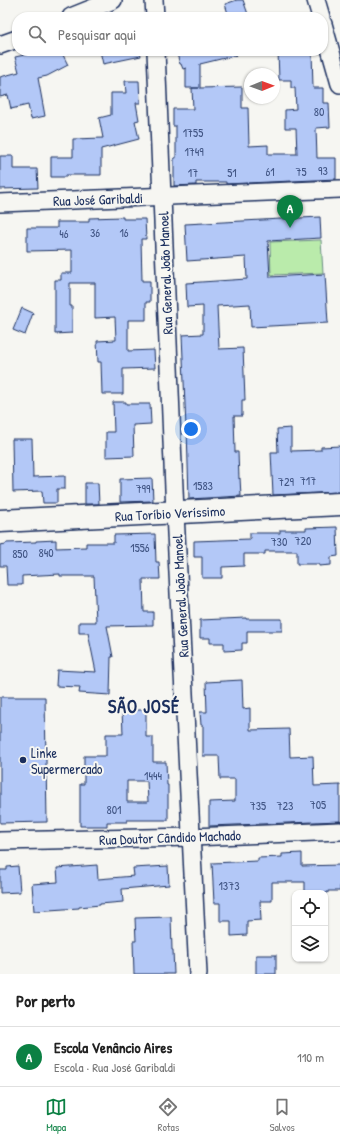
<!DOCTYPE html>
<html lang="pt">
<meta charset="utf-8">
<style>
:root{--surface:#fff;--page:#f2f2f2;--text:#222;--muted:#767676;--line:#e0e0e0;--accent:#0b8043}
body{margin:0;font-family:"Patrick Hand",sans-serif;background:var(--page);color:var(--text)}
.controls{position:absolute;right:12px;bottom:12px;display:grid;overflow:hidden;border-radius:8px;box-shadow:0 1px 3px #0004}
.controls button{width:36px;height:36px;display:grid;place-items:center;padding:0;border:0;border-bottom:1px solid var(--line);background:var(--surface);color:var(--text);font:20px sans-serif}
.compass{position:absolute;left:244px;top:68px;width:36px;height:36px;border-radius:50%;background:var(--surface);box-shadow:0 1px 3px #0004;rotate:89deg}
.you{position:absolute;left:191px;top:429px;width:14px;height:14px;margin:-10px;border:3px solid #fff;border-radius:50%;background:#1a73e8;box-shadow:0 0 0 6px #1a73e833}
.badge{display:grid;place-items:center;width:26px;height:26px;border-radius:50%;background:var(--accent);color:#fff;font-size:13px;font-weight:700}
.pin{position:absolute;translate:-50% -33px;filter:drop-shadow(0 1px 2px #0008)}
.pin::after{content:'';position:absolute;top:21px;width:14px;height:12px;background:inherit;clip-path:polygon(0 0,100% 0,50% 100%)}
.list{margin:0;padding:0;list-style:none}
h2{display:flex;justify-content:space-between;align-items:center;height:52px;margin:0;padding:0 16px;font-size:17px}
h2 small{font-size:13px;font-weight:400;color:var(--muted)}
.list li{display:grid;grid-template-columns:26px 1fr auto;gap:12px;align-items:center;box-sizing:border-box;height:60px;padding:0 16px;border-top:1px solid var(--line)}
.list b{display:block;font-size:15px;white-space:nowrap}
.list p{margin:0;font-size:13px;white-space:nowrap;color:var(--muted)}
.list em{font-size:13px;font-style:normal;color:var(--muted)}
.icon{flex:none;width:22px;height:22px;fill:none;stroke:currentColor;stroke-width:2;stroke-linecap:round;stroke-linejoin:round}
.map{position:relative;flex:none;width:340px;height:974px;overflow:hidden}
.search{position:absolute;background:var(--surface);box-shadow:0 1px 3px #0004;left:12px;right:12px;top:12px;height:44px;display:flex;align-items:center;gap:10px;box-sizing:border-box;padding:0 14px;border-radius:16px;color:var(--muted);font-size:15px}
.sheet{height:112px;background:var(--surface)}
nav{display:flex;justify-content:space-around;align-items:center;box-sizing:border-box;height:56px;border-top:1px solid var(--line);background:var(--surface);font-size:11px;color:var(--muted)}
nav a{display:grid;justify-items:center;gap:2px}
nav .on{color:var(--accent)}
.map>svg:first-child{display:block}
</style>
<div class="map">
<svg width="340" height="974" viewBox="0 0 340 974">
<rect width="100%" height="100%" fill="#f6f6f2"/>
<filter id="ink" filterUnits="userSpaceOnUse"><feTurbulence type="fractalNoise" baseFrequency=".025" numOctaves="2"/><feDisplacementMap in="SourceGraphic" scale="8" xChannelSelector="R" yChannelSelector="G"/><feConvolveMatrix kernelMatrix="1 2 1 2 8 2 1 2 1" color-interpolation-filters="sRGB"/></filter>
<g filter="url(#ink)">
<path fill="#baebab" stroke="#6a8d84" d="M321,240l2,33 -52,2 -1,-33z"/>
<g fill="#b3c8f7" stroke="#1b2f5e" fill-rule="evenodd">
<path d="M237,0h6l6,17h-20l-4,-13z"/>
<path d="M44,51h17l7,14 -21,11 -9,2 7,38 -14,3 -3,-14 -17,4 -3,-14 -8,2v-20l19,-5 -4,-15z"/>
<path d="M100,51h40l1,5 -38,8z"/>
<path d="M176,51h60l1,4 -37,9v24l42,-1v21h6l1,38 19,-1v9h29l-1,-26h-11v-18l11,-1 -1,-21h-4v-8h-12l-1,-29h34l1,37h10v15h6l1,24 -14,1 1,30h19v21l-110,5v-2h-30v3l-22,1v-28h2v-32h-3v-17h20l-1,-21h7h-13v-20l-3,1 -2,-5h-1z"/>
<path d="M125,81h14l1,22h-4l3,17 -4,1 4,18 -38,10v26h-35v2h-15v-20h22v-18l30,-1 -4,-20 12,-3v-22h15z"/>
<path d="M0,156h13v13h24l1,19 -38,1z"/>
<path d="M123,217v2h22l1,20h-5l1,42h8v21h-4v18h-18v31l26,-1 1,18 -32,1v25h-21l-1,-32h-3l-1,-21 19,-1 -1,-23 -20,1v-35h-25v23h2v27l-17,1v-54h6v-7h11v-23l-45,1v-23h30v-6h32v-4z"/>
<path d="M320,217l1,21 -53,3 2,36 55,-3 3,49 -77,4 -1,-23 -33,2 2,43 24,-1 2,52h-3v16h-8l1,36h3l1,27 1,-1 1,18 -52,3 -2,-71h-1l-4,-93 21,-1v-28l-16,1 -1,-24 61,-4 -1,-22 -59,4 -2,-37z"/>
<path d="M22,308l11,5 -8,22 -12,-5z"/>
<path d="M113,402h13v2h24l1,20 -18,1 1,31 -28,1v-25h8z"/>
<path d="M291,428v23l30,-1v-3l19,-1v46l-67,3 -2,-43h7l-1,-23z"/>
<path d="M12,439h20l1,38 32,-1v13h-8v14h-14l-1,-12 -29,1z"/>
<path d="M152,478l1,23 -33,1v-23z"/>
<path d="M85,483h13l1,21h-14z"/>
<path d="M337,527l1,29 -7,1v8l-12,1v-2h-22v-13h-32v3h-21v12l-22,1v11h-20v-21h-8v-16l56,-2v-6h30v-3h26v-2z"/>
<path d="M155,534l1,28h3l1,17h-17l1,33h9v13l-46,1 6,31h-2l-1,38 -31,-2 1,-6 -24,-1 1,-16 39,2 -8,-39h-9v-11h17l-2,-46h-34v-2l-38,2v9h-15l-1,-19h-6v-21l6,-1v-1l30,-1v-1l20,-1v8l30,-1v-4h28v-8z"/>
<path d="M246,618v1h36v12h-35v12h-5v7l-18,1v-8h-14v-5h-10v-18z"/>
<path d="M242,680l1,29 7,-1v22l39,-1 1,28 23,-1 1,30 26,-1v36l-131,5v-24l26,-1v-22h-15l-1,-23h-16v-31h-2l-1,-13h7l-1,-30z"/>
<path d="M0,697h45l2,125 -47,1z"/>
<path d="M122,710h24v27h7v25h13l1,23h1v35h-41v2h-20v4h-27v-42h4v-28h22v-22h17zM127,781h20l1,21h-21z"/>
<path d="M302,853v13l38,-1v26h-12v2h-23v-11h-33v19h-12l1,19 -14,1v14l-16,1v-15h-11v-18h-6l-2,-40 46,-2v-3l24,-1v-3z"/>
<path d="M97,865l1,14 36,-3 -1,-8 35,-2 1,19 -47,4 1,13 -23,2v1l-21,2v1l-45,3 -2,-27 26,-2 -1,-14z"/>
<path d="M18,866l2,26 -20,1v-23h7v-3z"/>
<path d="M171,917l1,33h1l1,24h-40l-1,-33h3l-1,-23z"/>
<rect x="256" y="955" width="20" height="19"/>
</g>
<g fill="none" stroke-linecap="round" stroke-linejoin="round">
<g stroke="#1b2f5e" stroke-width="20">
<g id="minor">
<path d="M154,0l1,17"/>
<path d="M316,0l5,17"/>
<path d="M71,17l42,-17"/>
<path d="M323,24l17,60"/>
<path d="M0,45l17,-6"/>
<path d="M156,51l19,462 23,461"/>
<path d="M0,203l340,-14"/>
<path d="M0,841l192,-4 148,-6"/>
</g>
</g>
<g stroke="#1b2f5e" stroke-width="25">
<path id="major" d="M0,521l340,-17"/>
</g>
<use href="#minor" stroke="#f6f6f2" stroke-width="17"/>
<use href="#major" stroke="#f6f6f2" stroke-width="22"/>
</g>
</g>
<circle fill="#1b2f5e" stroke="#f6f6f2" stroke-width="1.5" cx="23" cy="760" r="4"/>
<g text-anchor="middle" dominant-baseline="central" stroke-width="4" stroke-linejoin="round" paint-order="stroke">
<g font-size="12" fill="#415584">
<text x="319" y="111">80</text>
<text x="193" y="132">1755</text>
<text x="194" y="151">1749</text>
<text x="323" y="170">93</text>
<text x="270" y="171">61</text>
<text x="301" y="171">75</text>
<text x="193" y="172">17</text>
<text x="232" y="172">51</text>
<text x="95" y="232">36</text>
<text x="124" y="232">16</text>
<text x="64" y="233">46</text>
<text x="308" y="480">717</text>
<text x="286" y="481">729</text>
<text x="203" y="485">1583</text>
<text x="143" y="488">799</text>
<text x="303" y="540">720</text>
<text x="279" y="541">730</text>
<text x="140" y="547">1556</text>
<text x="46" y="552">840</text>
<text x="20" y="553">850</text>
<text x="153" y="775">1444</text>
<text x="318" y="804">705</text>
<text x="258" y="805">735</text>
<text x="285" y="805">723</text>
<text x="114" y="809">801</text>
<text x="229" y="885">1373</text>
</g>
<g font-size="14" fill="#1b2f5e" stroke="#f6f6f2">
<text transform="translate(98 199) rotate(-2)">Rua José Garibaldi</text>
<text transform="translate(165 273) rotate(-92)">Rua General João Manoel</text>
<text transform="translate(170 513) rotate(-3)">Rua Toríbio Veríssimo</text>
<text transform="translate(180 596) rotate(-93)">Rua General João Manoel</text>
<text transform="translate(170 837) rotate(-2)">Rua Doutor Cândido Machado</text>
</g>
<g font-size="14" fill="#1b2f5e" stroke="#f6f6f2" text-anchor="start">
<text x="31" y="752">Linke<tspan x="31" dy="16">Supermercado</tspan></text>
</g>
<g font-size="18" font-weight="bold" letter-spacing="1" fill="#1b2f5e" stroke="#f6f6f2">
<text x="144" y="706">SÃO JOSÉ</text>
</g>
</g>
</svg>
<div class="controls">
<button><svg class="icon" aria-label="locate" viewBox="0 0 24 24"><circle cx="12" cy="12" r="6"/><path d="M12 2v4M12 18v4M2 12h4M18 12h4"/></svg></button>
<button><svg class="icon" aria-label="layers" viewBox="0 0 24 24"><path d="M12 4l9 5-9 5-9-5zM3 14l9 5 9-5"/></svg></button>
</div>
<svg class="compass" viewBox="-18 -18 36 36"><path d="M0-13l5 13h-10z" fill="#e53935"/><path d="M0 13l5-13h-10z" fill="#767676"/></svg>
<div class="you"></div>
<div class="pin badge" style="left:290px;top:228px">A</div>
<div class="search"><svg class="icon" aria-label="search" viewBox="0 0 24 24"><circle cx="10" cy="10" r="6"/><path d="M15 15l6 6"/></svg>Pesquisar aqui</div>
</div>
<section class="sheet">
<h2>Por perto<small></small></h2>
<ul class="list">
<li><span class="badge">A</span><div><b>Escola Venâncio Aires</b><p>Escola · Rua José Garibaldi</p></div><em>110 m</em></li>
</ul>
</section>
<nav>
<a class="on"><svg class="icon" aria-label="map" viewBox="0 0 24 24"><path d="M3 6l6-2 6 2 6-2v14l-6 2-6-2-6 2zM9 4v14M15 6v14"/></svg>Mapa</a>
<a><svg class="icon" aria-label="directions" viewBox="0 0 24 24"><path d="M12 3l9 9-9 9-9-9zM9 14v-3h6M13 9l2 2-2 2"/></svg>Rotas</a>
<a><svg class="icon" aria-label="saved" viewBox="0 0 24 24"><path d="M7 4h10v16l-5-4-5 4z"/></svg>Salvos</a>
</nav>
